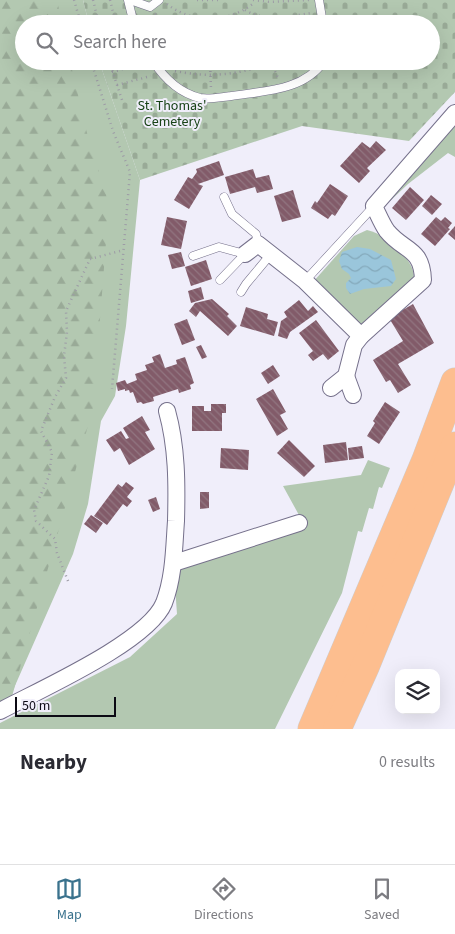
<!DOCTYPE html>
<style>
:root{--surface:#fff;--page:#f7f7f7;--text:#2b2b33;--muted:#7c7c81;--line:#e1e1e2;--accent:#3a728d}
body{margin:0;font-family:"Source Sans 3",sans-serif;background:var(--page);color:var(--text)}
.controls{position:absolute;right:15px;bottom:15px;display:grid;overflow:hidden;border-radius:10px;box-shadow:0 5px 20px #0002}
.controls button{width:45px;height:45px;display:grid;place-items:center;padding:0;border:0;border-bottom:1px solid var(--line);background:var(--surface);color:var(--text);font:25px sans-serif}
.scale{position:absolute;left:15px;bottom:12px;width:101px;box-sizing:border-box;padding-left:5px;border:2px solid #0c0a14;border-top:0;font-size:14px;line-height:18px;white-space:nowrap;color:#0c0a14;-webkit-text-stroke:4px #f0eefa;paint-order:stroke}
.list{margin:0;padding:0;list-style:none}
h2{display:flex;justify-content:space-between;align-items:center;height:65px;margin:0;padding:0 20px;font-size:21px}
h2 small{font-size:16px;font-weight:400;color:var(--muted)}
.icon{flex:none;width:28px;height:28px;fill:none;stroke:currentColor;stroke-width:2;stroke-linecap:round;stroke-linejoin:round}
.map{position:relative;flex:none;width:455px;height:729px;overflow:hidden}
.search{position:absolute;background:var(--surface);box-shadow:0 5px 20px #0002;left:15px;right:15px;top:15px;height:55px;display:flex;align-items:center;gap:12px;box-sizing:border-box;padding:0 18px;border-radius:28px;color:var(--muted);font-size:19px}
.sheet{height:135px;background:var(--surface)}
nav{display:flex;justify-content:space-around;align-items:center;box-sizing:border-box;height:70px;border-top:1px solid var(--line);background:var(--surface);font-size:14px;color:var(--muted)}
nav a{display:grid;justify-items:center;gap:2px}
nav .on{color:var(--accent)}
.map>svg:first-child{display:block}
</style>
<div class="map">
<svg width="455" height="729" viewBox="0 0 455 729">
<defs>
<pattern id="forest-firs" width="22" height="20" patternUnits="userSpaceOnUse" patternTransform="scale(1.25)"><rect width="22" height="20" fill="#b3c8b1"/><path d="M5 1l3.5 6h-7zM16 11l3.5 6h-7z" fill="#99aa97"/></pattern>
<pattern id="cemetery-stones" width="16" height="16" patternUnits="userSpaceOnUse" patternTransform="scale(1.25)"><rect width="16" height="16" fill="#b3c8b1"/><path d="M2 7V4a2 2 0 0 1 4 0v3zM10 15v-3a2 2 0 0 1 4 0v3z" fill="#99aa97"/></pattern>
<pattern id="water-waves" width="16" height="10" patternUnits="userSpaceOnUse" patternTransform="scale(1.25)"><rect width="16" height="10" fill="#9ac6db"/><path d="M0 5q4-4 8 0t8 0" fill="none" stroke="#84a9bb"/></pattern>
<pattern id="building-back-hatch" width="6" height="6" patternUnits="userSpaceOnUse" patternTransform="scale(1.25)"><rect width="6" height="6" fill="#825b69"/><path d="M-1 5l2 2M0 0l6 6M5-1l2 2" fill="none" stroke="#927681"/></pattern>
</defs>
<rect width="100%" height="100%" fill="#f0eefa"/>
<g fill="#b3c8b1">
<path d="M0,0h83l6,24h-65v37h75l41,119 -14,146 -11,70 -14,25 -13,83 -15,50 -63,143z"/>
<path d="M455,123v34l-7,-4 -40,31 -18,17 -2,-2z"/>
<path d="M367,230c17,3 48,29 47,48l-56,51 -45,-47 41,-46z"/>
<path d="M368,460l22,8 -8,20 -3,-1 -6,22 -4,-1 -7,24 -4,-1 -16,62 -67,136h-275v-6l130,-66 47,-43 -3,-42 131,-46 -22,-40 78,-11z"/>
</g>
<path fill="url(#forest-firs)" d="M0,0h57l5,24h-38v37h46l17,72 22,71 -16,204 -82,292 -11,7z"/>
<path fill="url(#cemetery-stones)" d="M83,0h372v92l-46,49 -107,-15 -162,54 -41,-119h332v-37h-342z"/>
<path fill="url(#water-waves)" d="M357,247l13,2 21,11 5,19 -5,7 -27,3 -14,5 -4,-6v-5l5,-5 -2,-4 -7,-5 -3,-8 3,-9z"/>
<g fill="url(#building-back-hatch)">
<path d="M376,141l10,9 -19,18 3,3 -11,12 -19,-17 22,-24 8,6z"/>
<path d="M219,161l5,14 -26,9 5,2 -14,23 -15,-9 14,-23 4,2 5,-7 -1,-3z"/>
<path d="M253,169l3,9 13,-3 4,14 -16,4 -2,-6 -25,7 -5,-17z"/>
<path d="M330,184l18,12 -13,20 -3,-2 -4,5 -17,-11 4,-7 2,2z"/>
<path d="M410,187l14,13 -18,20 -14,-12z"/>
<path d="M293,190l8,27 -19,5 -8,-26z"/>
<path d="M431,195l11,9 -10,11 -10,-9z"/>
<path d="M167,217l20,4 -6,28 -20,-4z"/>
<path d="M436,217l5,4 4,-4 7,6 -4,5 2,1 -15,17 -14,-12z"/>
<path d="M455,226v14l-7,-6z"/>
<path d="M181,252l4,14 -13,3 -4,-14z"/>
<path d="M206,260l6,19 -21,7 -6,-19z"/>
<path d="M201,287l3,12 -13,4 -3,-12z"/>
<path d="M212,299l17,15 -2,2 10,10 -9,10 -28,-25 -4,6 -7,-6 6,-8z"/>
<path d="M299,300l9,11 5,-5 5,6 -28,20 -3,7 -9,-3 3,-15 6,-4 -3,-5z"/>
<path d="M413,304l21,39 -36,21 13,21 -13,8 -8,-13 -4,2 -13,-22 30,-19 -14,-23z"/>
<path d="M246,307l22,7 -1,5 11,3 -4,14 -34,-10z"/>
<path d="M187,319l8,21 -13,5 -8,-21z"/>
<path d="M316,320l23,31 -11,9 -5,-6 -10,7 -5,-6 5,-4 -14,-18z"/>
<path d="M201,345l6,12 -5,2 -6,-12z"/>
<path d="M160,354l5,14 12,-4 -1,-4 9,-3 9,26 -4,2 1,4 -12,4 -1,-4 -25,8 1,4 -11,3 -2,-2 -4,1 -4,-11 -3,1 -1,-3 -4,1v-2l-7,2 -2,-8 9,-3 2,4 10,-4 -2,-6 12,-4 -2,-5 9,-3 -2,-5z"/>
<path d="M273,365l7,11 -12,8 -7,-11z"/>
<path d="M273,389l13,23 -6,3 8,14 -11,7 -21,-37z"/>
<path d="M385,402l15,10 -21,32 -12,-8 8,-13 -2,-2z"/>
<path d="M211,404h15v9h-4v18h-30v-25h12v5h7z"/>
<path d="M142,416l8,14 -5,2 10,17 -26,16 -9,-17 -6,4 -8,-12 15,-9 5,8 3,-1 -6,-10z"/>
<path d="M289,440l26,26 -11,11 -27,-24z"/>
<path d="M346,442l2,18 -23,3 -2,-18z"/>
<path d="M362,446l2,12 -15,2 -1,-12z"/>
<path d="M221,448l28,2 -1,20 -28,-2z"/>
<path d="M126,482l8,6 -7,9 5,4 -5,6 -4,-3 -16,21 -13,-9 24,-32 4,3z"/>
<path d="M200,492h9v16l-9,1z"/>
<path d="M156,497l4,12 -7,3 -5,-12z"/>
<path d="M91,515l12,8 -7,10 -12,-9z"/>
</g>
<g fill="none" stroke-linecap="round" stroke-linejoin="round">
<g stroke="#75708b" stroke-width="9">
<g id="service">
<path d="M128,0l6,24"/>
<path d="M130,0l20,7 9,-7"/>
<path d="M319,0l4,24"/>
<path d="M153,61c11,17 27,32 47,37 10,2 21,-1 31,-2 32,-5 73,-5 93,-35"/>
<path d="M224,197l8,17 24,20 2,10"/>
<path d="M193,256l26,-9 26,7 -25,26"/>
<path d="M305,281l69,-75"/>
<path d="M241,292l5,-8 25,-30"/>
</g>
</g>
<g stroke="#75708b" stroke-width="18">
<g id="minor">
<path d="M245,254l13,-10 47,37 56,55"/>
<path d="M346,376l7,19"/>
<path d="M331,388l15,-12 8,-31 7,-9 62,-56c-1,-33 -19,-28 -36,-49 -5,-7 -9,-17 -13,-25l81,-93"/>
<path d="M174,563l125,-40"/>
<path d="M0,711c39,-21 148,-69 164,-108 10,-26 10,-55 12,-82 1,-37 1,-74 -9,-110"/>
</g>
</g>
<g stroke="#ceced0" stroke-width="29">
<g id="motorway">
<path d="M312,729l114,-269 29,-78"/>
<path d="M337,729l28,-62 90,-221"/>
</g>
</g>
<g stroke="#9d9ba6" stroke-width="2.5" stroke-dasharray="1 4" stroke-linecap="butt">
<path d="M74,0l7,24"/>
<path d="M93,0l6,24"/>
<path d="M110,0l6,24"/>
<path d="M197,0h22"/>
<path d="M253,0l17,2 39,-2"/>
<path d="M167,4c25,20 64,19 88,-2"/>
<path d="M245,10c19,12 46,6 67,3"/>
<path d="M155,14l16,10"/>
<path d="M247,24l9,-8"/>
<path d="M91,61l22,70 17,41 -18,217"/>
<path d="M109,61l13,39"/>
<path d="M197,61h25"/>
<path d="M210,61l1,28"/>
<path d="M271,62l8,18"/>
<path d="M175,71c34,7 63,4 96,-8"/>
<path d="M112,72l33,-9"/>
<path d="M117,85l34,-9"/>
<path d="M68,581l-11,-28 -2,-14 -19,-18 -2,-11 15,-34 3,-24 -11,-21 14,-34 11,-19 -2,-22 3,-24 -1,-21 24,-52 34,-9"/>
</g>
<use href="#service" stroke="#fff" stroke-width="8"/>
<use href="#minor" stroke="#fff" stroke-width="16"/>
<use href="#motorway" stroke="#fdbe8f" stroke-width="28"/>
</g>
<g text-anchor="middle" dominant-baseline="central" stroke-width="4" stroke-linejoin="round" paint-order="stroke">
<g font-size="14" fill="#174216" stroke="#f0eefa">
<text x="172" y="106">St. Thomas'<tspan x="172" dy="16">Cemetery</tspan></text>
</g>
</g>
</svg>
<div class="controls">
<button><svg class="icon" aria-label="layers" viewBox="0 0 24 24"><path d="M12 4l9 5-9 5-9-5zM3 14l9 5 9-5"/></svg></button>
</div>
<div class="scale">50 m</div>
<div class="search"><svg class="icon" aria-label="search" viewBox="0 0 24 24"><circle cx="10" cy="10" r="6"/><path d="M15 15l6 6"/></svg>Search here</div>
</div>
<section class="sheet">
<h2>Nearby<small>0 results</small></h2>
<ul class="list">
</ul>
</section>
<nav>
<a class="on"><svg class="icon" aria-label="map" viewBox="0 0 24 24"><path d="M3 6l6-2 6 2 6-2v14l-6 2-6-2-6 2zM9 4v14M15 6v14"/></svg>Map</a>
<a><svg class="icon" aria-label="directions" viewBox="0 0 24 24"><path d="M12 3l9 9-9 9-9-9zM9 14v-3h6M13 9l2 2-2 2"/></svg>Directions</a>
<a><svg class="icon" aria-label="saved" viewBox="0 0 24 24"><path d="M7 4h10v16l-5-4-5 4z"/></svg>Saved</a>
</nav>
